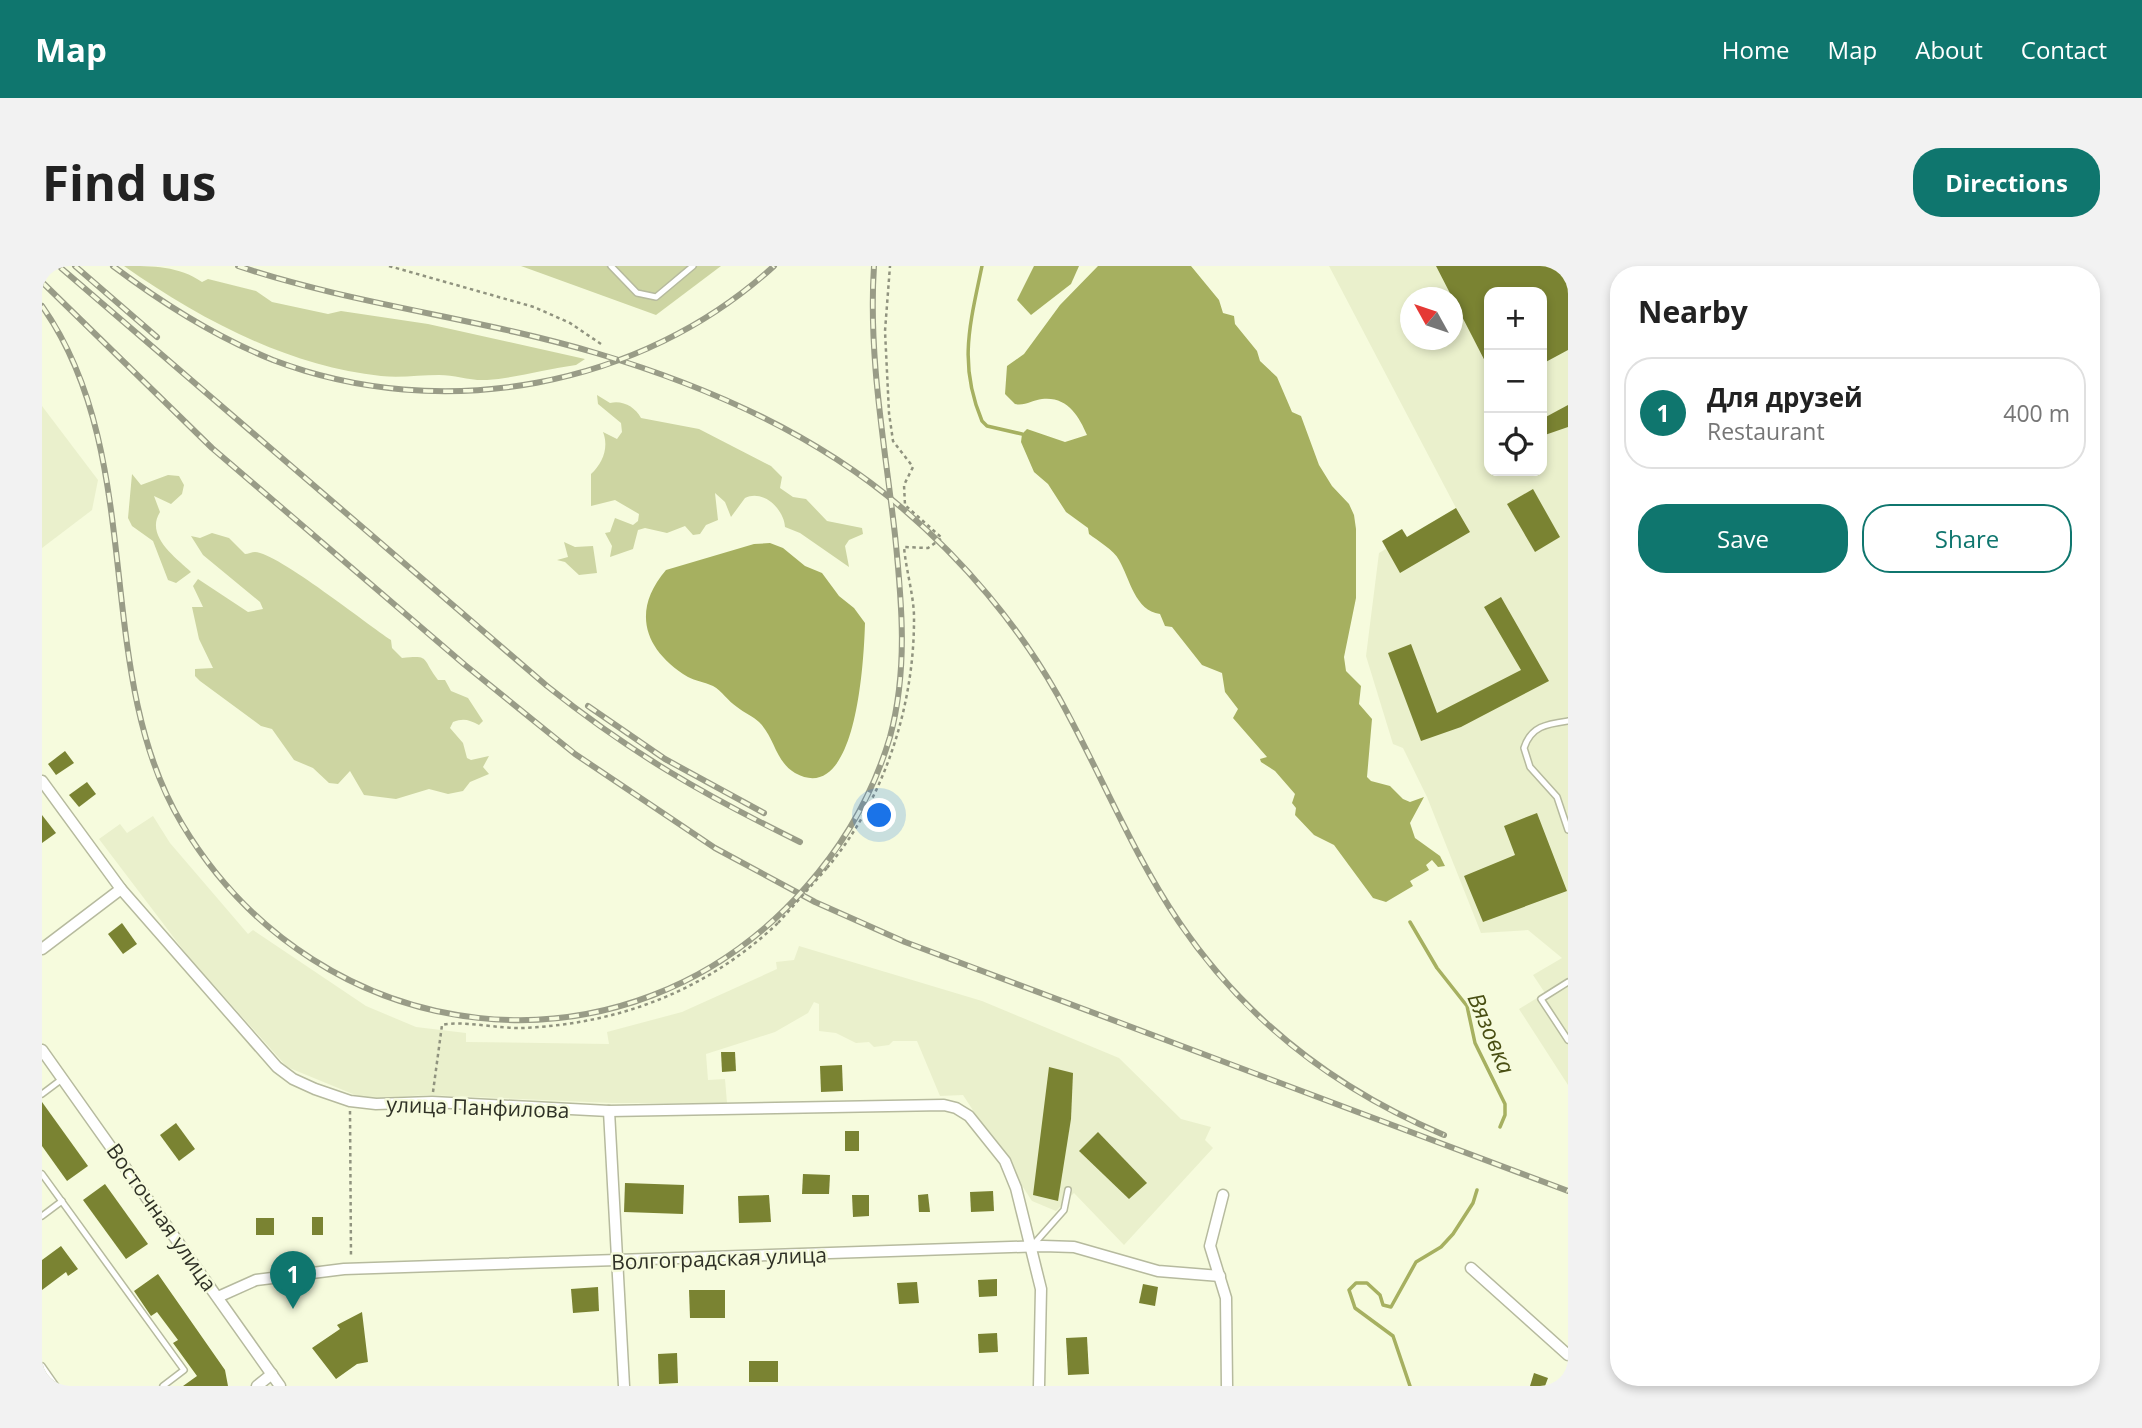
<!DOCTYPE html>
<meta charset="utf-8">
<style>
:root{--surface:#fff;--page:#f2f2f2;--text:#222;--muted:#767676;--line:#e0e0e0;--accent:#0f766e}
body{margin:0;font-family:"Open Sans",sans-serif;background:var(--page);color:var(--text)}
.controls{position:absolute;right:21px;top:21px;display:grid;overflow:hidden;border-radius:14px;box-shadow:0 4px 10px #0003}
.controls button{width:63px;height:63px;display:grid;place-items:center;padding:0;border:0;border-bottom:2px solid var(--line);background:var(--surface);color:var(--text);font:35px sans-serif}
.compass{position:absolute;left:1358px;top:21px;width:63px;height:63px;border-radius:50%;background:var(--surface);box-shadow:0 4px 10px #0003;rotate:310deg}
.you{position:absolute;left:838px;top:550px;width:24px;height:24px;margin:-18px;border:5px solid #fff;border-radius:50%;background:#1a73e8;box-shadow:0 0 0 10px #1a73e833}
.badge{display:grid;place-items:center;width:46px;height:46px;border-radius:50%;background:var(--accent);color:#fff;font-size:23px;font-weight:700}
.pin{position:absolute;translate:-50% -58px;filter:drop-shadow(0 2px 4px #0008)}
.pin::after{content:'';position:absolute;top:37px;width:24px;height:21px;background:inherit;clip-path:polygon(0 0,100% 0,50% 100%)}
.list{margin:0;padding:0;list-style:none}
h2{display:flex;justify-content:space-between;align-items:center;height:91px;margin:0;padding:0 28px;font-size:30px}
h2 small{font-size:23px;font-weight:400;color:var(--muted)}
.list li{display:grid;grid-template-columns:46px 1fr auto;gap:21px;align-items:center;box-sizing:border-box;height:112px;margin:0 14px 14px;padding:0 14px;border:2px solid var(--line);border-radius:28px}
.list b{display:block;font-size:26px;white-space:nowrap}
.list p{margin:0;font-size:23px;white-space:nowrap;color:var(--muted)}
.list em{font-size:23px;font-style:normal;color:var(--muted)}
.actions{display:flex;gap:14px;padding:21px 28px}
.actions a{flex:1;padding:16px 0;border:2px solid var(--accent);border-radius:28px;text-align:center;font-size:24px;color:var(--accent)}
.actions .main{background:var(--accent);color:#fff}
.icon{flex:none;width:38px;height:38px;fill:none;stroke:currentColor;stroke-width:2;stroke-linecap:round;stroke-linejoin:round}
.map{position:relative;flex:none;width:1526px;height:1120px;overflow:hidden;border-radius:28px}
header{display:flex;align-items:center;gap:42px;box-sizing:border-box;height:98px;padding:0 35px;background:var(--accent);color:#fff}
header strong{font-size:33px}
nav{display:flex;gap:38px;margin-inline-start:auto;font-size:24px}
.intro{display:flex;align-items:center;justify-content:space-between;box-sizing:border-box;height:168px;padding:0 42px}
h1{margin:0;font-size:49px}
.button{padding:18px 32px;border-radius:28px;background:var(--accent);color:#fff;font-size:24px;font-weight:700}
main{display:flex;gap:42px;padding:0 42px}
aside{flex:1;background:var(--surface);border-radius:28px;box-shadow:0 4px 10px #0003}
.map>svg:first-child{display:block}
</style>
<header>
<strong>Map</strong>
<nav><a>Home</a><a>Map</a><a>About</a><a>Contact</a></nav>
</header>
<div class="intro"><h1>Find us</h1><a class="button">Directions</a></div>
<main>
<div class="map">
<svg width="1526" height="1120" viewBox="0 0 1526 1120">
<rect width="100%" height="100%" fill="#f6fbdd"/>
<g fill="#eaf0cc" fill-rule="evenodd">
<path d="M1287,0h239v819l-49,-76 26,-16 -12,-18 29,-17 -34,-28 -47,3 -54,-136 -24,-49 -10,-4 -27,-88 13,-103 77,-45zM1447,26h53v179h-53zM1368,32h42v42h-42z"/>
<path d="M0,140l56,74 -6,30 -50,38z"/>
<path d="M111,550l17,27 78,91 5,-4 113,76 50,21 50,6v9l143,2 -2,-12 75,-20 95,-43 -1,-7 18,-2 5,-14 183,55 137,57 62,61 30,8 -6,13 8,8 -89,97 -50,-52 -18,18 -24,-10 -69,-106 -23,1 -23,-55h-24l-4,4 -15,2 -5,-5 -13,1 -20,-10 -17,-2v-27l-5,-2 -6,11 -33,19 -69,22 2,26 17,-1 2,24h-115l-185,-8 -62,4 -78,-32 -100,-112 -88,-116 21,-15 7,9z"/>
</g>
<g fill="#cdd5a2">
<path d="M82,0c29,0 55,0 78,16l6,-3 48,12 16,11 56,12 13,-3 87,13 157,35 -9,6c-30,4 -60,13 -89,15 -17,1 -32,-5 -48,-5 -19,0 -38,3 -58,1 -94,-10 -181,-57 -257,-110z"/>
<path d="M479,0h200l-65,49z"/>
<path d="M555,129l13,8c13,-3 25,4 31,15l58,11 72,37 11,11 -2,11 13,9 13,2 21,22 35,7 1,6 -14,6 -4,6 4,21 -49,-34 -15,-6c-1,-18 -22,-38 -40,-29l-14,19 -6,-15 -10,-9 3,27 -12,5 -6,9 -7,1 -8,-9 -18,7 -22,-5 -7,2 -5,19 -23,8 2,-11 -7,-13 5,-1 5,-14 18,7 5,-4 1,-7 -24,-14 -24,6v-32c12,-11 18,-27 12,-42l14,7 5,-7 -1,-9 -23,-19z"/>
<path d="M90,208l9,11 27,-10 11,1 5,9 -2,9 -11,10 -17,-8 6,16c-15,24 15,45 31,60l-15,11 -8,-3 -15,-39 -21,-15 -4,-8z"/>
<path d="M170,267l17,5 16,16c3,0 7,-2 10,-2 23,1 114,74 136,88l1,8 10,10c29,-3 19,0 36,22h7l6,11 17,7 15,23 -4,4c-10,-5 -15,-7 -26,-3l-3,6 13,15 4,15 4,2 18,-4 -6,11 6,7 -19,8 -7,9 -15,3 -19,-5 -33,10 -32,-4 -14,-24 -12,13 -9,-1 -16,-15 -19,-8 -22,-31 -11,-3 -61,-45 -5,-5v-7l18,-1 -14,-29 -7,-32h11l-10,-21 5,-7 50,33 15,-3 -3,-7 -57,-47 -12,-19 9,2z"/>
<path d="M522,276l11,5 18,-1 4,27 -18,2 -14,-13 -8,-2 11,-3z"/>
</g>
<g fill="#a6b060">
<path d="M992,0h45l-8,18 -40,31 -14,-15z"/>
<path d="M1056,0h93l28,34 4,13 11,3 1,8 22,27 3,10 17,16 15,35 9,4 18,49 13,21 17,18 5,11 2,14v69l-12,59 2,14 15,15 -2,18 13,15 -5,58 4,4 19,5 13,13 7,3 14,-5 -14,26 5,15 25,18 5,10 -7,1 -6,-7 -6,5 3,5 -19,11 3,5 -27,16 -13,-4 -39,-53 -20,-10 -19,-20 1,-7 -4,-5 3,-9 -20,-23 -14,-9 -1,-3 7,-2 -34,-39 5,-9 -13,-17 -3,-19 -20,-8 -30,-38 -7,-1 -5,-12c-25,-3 -30,-35 -41,-54 -5,-10 -21,-19 -30,-26l-1,-6 -22,-16 -18,-28 -14,-12 -13,-30 1,-8 5,-5 38,13 22,-7c-8,-19 -20,-39 -45,-36 -9,1 -17,7 -27,5l-10,-10 2,-28 17,-12 36,-49z"/>
<path d="M728,277l13,5 22,18 17,7 17,23 15,12 11,15c-1,32 -7,185 -70,150 -20,-12 -20,-35 -36,-51 -6,-6 -15,-9 -22,-15 -9,-6 -15,-16 -24,-21 -8,-4 -18,-5 -25,-9 -44,-27 -57,-66 -22,-107l88,-26z"/>
</g>
<g fill="none" stroke-linecap="round" stroke-linejoin="round">
<g stroke="#a6b060" stroke-width="3.5">
<path d="M940,0c-12,58 -24,98 0,155l5,5 35,8"/>
<path d="M1368,656l27,46 30,38 8,37 30,61v11l-5,12"/>
<path d="M1368,1120l-17,-50 -38,-28 -6,-18 7,-7h11l13,12 3,10 8,2 25,-45 25,-15 12,-13 20,-31 4,-13"/>
</g>
</g>
<g fill="#7a8332">
<path d="M1394,0h128l4,7v77l-26,14v-72h-53v77z"/>
<path d="M1526,139v22l-26,9v-17z"/>
<path d="M1491,223l27,48 -25,15 -28,-48z"/>
<path d="M1414,242l14,24 -70,41 -18,-32 20,-12 5,8z"/>
<path d="M1459,331l48,84 -88,46 -40,14 -33,-88 23,-9 26,69 84,-43 -37,-63z"/>
<path d="M23,485l9,12 -18,12 -8,-11z"/>
<path d="M45,516l9,12 -17,13 -10,-12z"/>
<path d="M1495,547l30,78 -84,31 -19,-46 51,-21 -11,-29z"/>
<path d="M0,549l14,18 -14,10z"/>
<path d="M80,657l15,21 -14,10 -15,-20z"/>
<path d="M679,786h14l1,19 -14,1z"/>
<path d="M800,799l1,26 -22,1 -1,-26z"/>
<path d="M1007,801l24,6 -2,46 -13,82 -25,-6z"/>
<path d="M0,836l46,64 -21,15 -25,-35z"/>
<path d="M134,857l19,26 -16,12 -19,-26z"/>
<rect x="803" y="865" width="14" height="20"/>
<path d="M1056,866l49,51 -18,16 -50,-48z"/>
<path d="M761,908l27,1 -1,19h-27z"/>
<path d="M583,917l59,2 -1,29 -59,-2z"/>
<path d="M63,918l43,60 -22,15 -43,-59z"/>
<path d="M951,925l1,20 -23,1 -1,-20z"/>
<path d="M886,928l2,18h-11l-1,-17z"/>
<path d="M727,929l2,27 -32,1 -1,-27z"/>
<path d="M810,929h17v21l-16,1z"/>
<rect x="270" y="951" width="11" height="18"/>
<rect x="214" y="952" width="18" height="17"/>
<path d="M19,980l17,23 -10,7 -2,-4 -24,18v-30z"/>
<path d="M116,1008l67,96 3,16h-45l14,-10 -24,-33 5,-3 -21,-28 -6,4 -17,-25z"/>
<path d="M955,1013v17l-18,1 -1,-17z"/>
<path d="M875,1016l2,21 -20,1 -2,-21z"/>
<path d="M1101,1018l15,3 -3,19 -16,-3z"/>
<path d="M556,1021l1,24 -26,2 -2,-24z"/>
<path d="M647,1024h36v28h-35z"/>
<path d="M320,1046l6,50 -11,2 -21,15 -24,-31 28,-19 -3,-4z"/>
<path d="M955,1067l1,19 -19,1 -1,-19z"/>
<path d="M1045,1071l2,37 -21,1 -2,-37z"/>
<path d="M635,1087l1,30 -19,1 -1,-30z"/>
<rect x="707" y="1095" width="29" height="21"/>
<path d="M1492,1107l14,5 -3,8h-15z"/>
</g>
<g fill="none" stroke-linecap="round" stroke-linejoin="round">
<g stroke="#b6ba9e" stroke-width="8">
<g id="lane">
<path d="M569,0l26,27 19,4 37,-31"/>
<path d="M1526,455c-21,3 -37,5 -44,27l6,19 27,30 11,33"/>
<path d="M1526,716l-27,17 27,41"/>
<path d="M0,828l20,-15"/>
<path d="M0,908l142,196 -21,16"/>
<path d="M0,950l20,-15"/>
<path d="M991,979l31,-35 4,-20"/>
<path d="M0,1100l14,20"/>
</g>
</g>
<g stroke="#b6ba9e" stroke-width="13">
<g id="street">
<path d="M0,515l79,108 156,178 16,12 22,10 35,12 26,3 56,-2 177,9 335,-6 12,3 13,8 36,45 11,27 25,101 -2,97"/>
<path d="M0,683l79,-60"/>
<path d="M0,784l238,336"/>
<path d="M567,845l15,275"/>
<path d="M1181,929l-13,51 16,52 1,88"/>
<path d="M1429,1002l97,87"/>
<path d="M176,1031l38,-17 88,-11 699,-23 31,1 84,24 62,5"/>
<path d="M215,1120l15,-12"/>
</g>
</g>
<g stroke="#90937f" stroke-width="2.5" stroke-dasharray="3.5 3.5" stroke-linecap="butt">
<path d="M347,0l145,41 36,16 31,21"/>
<path d="M785,602c58,-69 88,-164 87,-253 -1,-23 -8,-45 -10,-68l24,1 14,-10 -37,-33 -1,-20 9,-18 -20,-26 -4,-28 -4,-82 5,-65"/>
<path d="M391,826l9,-67c18,-5 59,4 80,3 98,-4 185,-38 256,-105"/>
<path d="M308,845l1,147"/>
</g>
<use href="#lane" stroke="#fff" stroke-width="5"/>
<use href="#street" stroke="#fff" stroke-width="10"/>
<g stroke="#999c87" stroke-width="6">
<g id="rail">
<path d="M33,0l82,71"/>
<path d="M71,0c49,37 103,71 160,94 168,64 368,28 501,-94"/>
<path d="M196,0c117,39 241,52 358,87 108,32 220,81 306,155 61,52 116,117 155,186 42,75 74,157 122,228 67,99 156,167 265,213"/>
<path d="M19,2l486,418c84,67 157,109 253,156"/>
<path d="M0,16l170,166 253,217 110,89 140,94 100,54 90,40 663,249"/>
<path d="M0,40c107,153 48,364 140,518 137,229 445,267 624,63 39,-44 67,-93 84,-150 18,-67 12,-133 5,-202 -10,-89 -27,-179 -21,-269"/>
<path d="M546,440l77,53 99,54"/>
</g>
</g>
<use href="#rail" stroke="#f6fbdd" stroke-width="3.5" stroke-dasharray="10" stroke-linecap="butt"/>
<path stroke="#90937f" stroke-width="2.5" stroke-dasharray="3.5 3.5" stroke-linecap="butt" d="M736,657l49,-55"/>
</g>
<g text-anchor="middle" dominant-baseline="central" stroke-width="5" stroke-linejoin="round" paint-order="stroke">
<g font-size="21" fill="#2f3126" stroke="#f6fbdd">
<text transform="translate(436 841) rotate(2)">улица Панфилова</text>
<text transform="translate(120 951) rotate(55)">Восточная улица</text>
<text transform="translate(677 992) rotate(-2)">Волгоградская улица</text>
</g>
<g font-size="23" font-style="italic" fill="#494f13" stroke="#f6fbdd">
<text transform="translate(1450 767) rotate(67)">Вязовка</text>
</g>
</g>
</svg>
<div class="controls">
<button>+</button>
<button>−</button>
<button><svg class="icon" aria-label="locate" viewBox="0 0 24 24"><circle cx="12" cy="12" r="6"/><path d="M12 2v4M12 18v4M2 12h4M18 12h4"/></svg></button>
</div>
<svg class="compass" viewBox="-18 -18 36 36"><path d="M0-13l5 13h-10z" fill="#e53935"/><path d="M0 13l5-13h-10z" fill="#767676"/></svg>
<div class="you"></div>
<div class="pin badge" style="left:251px;top:1043px">1</div>
</div>
<aside>
<h2>Nearby<small></small></h2>
<ul class="list">
<li><span class="badge">1</span><div><b>Для друзей</b><p>Restaurant</p></div><em>400 m</em></li>
</ul>
<div class="actions"><a class="main">Save</a><a>Share</a></div>
</aside>
</main>
